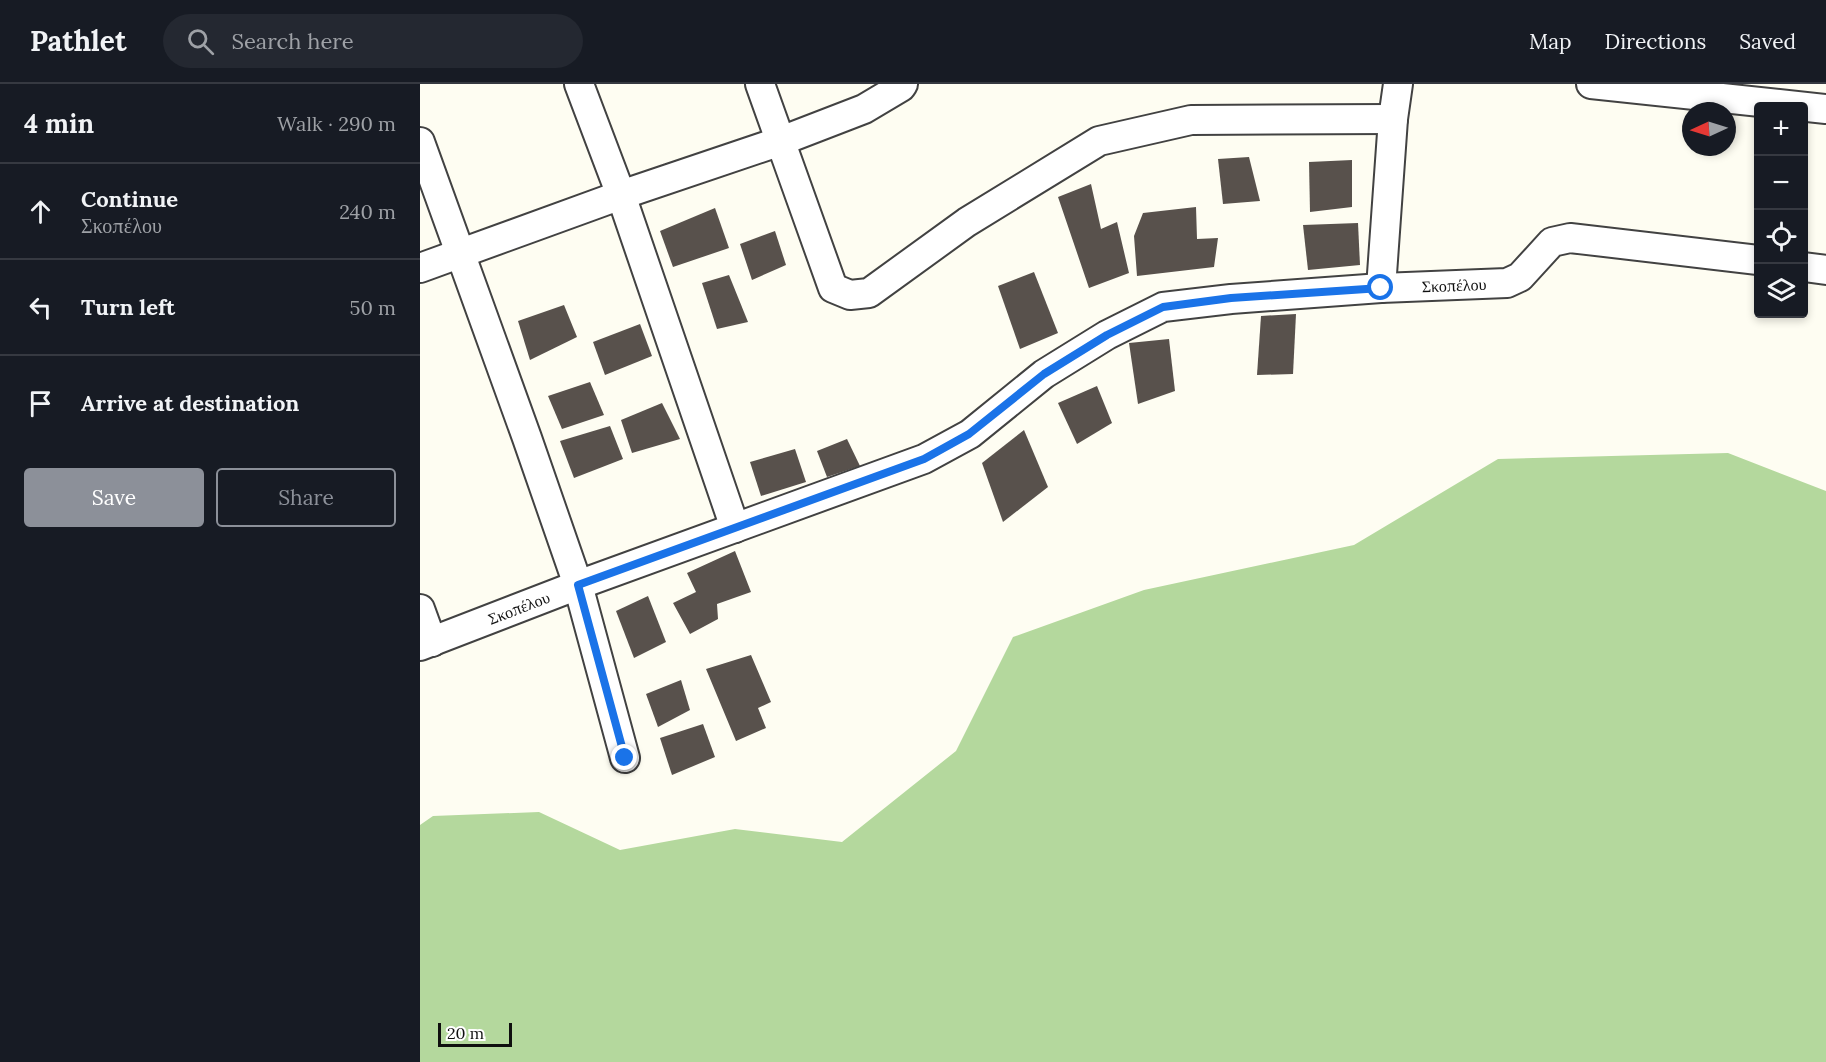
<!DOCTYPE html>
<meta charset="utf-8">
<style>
:root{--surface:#171b24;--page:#242831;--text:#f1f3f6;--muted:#9ea1a6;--line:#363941;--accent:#8c9099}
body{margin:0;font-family:Lora,serif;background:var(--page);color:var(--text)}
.controls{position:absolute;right:18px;top:18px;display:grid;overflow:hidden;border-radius:6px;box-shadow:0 3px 9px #0003}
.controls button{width:54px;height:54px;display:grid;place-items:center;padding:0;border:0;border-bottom:2px solid var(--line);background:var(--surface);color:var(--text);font:30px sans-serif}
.compass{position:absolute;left:1262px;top:18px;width:54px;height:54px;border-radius:50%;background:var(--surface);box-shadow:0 3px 9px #0003;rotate:266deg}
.scale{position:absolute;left:18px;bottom:15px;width:74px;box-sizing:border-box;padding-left:6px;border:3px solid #0f0f0f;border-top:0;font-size:16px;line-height:21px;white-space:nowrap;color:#0f0f0f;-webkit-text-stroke:4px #fff;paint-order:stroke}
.stop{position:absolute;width:18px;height:18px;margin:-14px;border:4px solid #1a73e8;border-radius:50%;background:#fff}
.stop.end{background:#1a73e8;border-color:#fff;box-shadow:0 2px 6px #0008}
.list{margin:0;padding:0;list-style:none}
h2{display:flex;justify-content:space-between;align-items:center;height:78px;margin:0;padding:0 24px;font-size:26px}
h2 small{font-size:20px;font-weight:400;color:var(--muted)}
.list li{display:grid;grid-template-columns:39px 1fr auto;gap:18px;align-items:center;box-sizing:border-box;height:96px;padding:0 24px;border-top:2px solid var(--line)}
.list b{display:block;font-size:22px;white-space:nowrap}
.list p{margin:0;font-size:20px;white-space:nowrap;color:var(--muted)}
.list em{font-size:20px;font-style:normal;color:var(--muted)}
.actions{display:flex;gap:12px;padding:18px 24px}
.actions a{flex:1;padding:14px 0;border:2px solid var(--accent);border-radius:6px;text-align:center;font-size:21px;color:var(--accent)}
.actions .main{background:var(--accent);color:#fff}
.icon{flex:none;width:33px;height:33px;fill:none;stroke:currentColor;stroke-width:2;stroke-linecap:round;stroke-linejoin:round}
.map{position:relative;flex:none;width:1406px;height:978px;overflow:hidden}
header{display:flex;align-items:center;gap:36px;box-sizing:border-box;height:84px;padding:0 30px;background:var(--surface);border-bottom:2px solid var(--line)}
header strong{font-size:28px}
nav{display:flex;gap:33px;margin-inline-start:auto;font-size:21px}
.search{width:420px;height:54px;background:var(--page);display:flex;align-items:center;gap:15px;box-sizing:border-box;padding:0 21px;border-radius:33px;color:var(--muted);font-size:22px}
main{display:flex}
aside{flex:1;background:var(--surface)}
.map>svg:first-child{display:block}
</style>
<header>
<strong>Pathlet</strong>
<div class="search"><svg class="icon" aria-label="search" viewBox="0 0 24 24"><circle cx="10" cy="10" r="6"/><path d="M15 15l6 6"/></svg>Search here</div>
<nav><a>Map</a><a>Directions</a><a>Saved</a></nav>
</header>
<main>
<aside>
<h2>4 min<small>Walk · 290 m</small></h2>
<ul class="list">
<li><svg class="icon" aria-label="ahead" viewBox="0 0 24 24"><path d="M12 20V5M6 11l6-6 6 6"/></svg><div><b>Continue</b><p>Σκοπέλου</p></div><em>240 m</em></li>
<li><svg class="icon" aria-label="left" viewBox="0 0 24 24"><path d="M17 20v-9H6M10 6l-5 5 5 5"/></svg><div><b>Turn left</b></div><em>50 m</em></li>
<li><svg class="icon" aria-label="arrive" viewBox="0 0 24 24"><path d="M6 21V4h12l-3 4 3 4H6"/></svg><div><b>Arrive at destination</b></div></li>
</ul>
<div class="actions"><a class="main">Save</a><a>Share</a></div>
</aside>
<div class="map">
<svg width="1406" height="978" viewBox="0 0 1406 978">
<rect width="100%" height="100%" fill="#fefdf2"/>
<path fill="#b4d89d" d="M1308,369l98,38v571h-1406v-237l13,-9 106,-4 81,38 115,-21 107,13 114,-91 57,-114 131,-47 210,-45 144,-86z"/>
<g fill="#58514c">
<path d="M829,73l11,44 -37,3 -5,-45z"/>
<path d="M932,76v47l-42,5 -1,-50z"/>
<path d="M671,100l10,45 16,-7 12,51 -40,15 -31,-91z"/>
<path d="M776,123l1,32 21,-1 -4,29 -77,9 -3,-40 9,-23z"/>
<path d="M295,124l14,40 -56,19 -13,-36z"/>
<path d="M938,139l2,42 -52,5 -5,-45z"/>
<path d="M355,147l11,34 -34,15 -12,-36z"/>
<path d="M614,188l24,61 -38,16 -22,-63z"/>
<path d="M309,191l19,47 -31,7 -15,-46z"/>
<path d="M144,221l13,32 -47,23 -12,-39z"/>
<path d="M876,230l-3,60 -36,1 4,-59z"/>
<path d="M220,240l12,32 -47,19 -12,-33z"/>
<path d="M749,255l6,52 -37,13 -9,-61z"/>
<path d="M170,298l14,33 -42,14 -14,-33z"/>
<path d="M677,302l15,37 -35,21 -19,-41z"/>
<path d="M242,319l18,36 -48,14 -11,-33z"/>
<path d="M190,342l13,33 -49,19 -14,-37z"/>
<path d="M604,346l24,57 -45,35 -21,-59z"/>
<path d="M427,355l13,27 -33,11 -10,-26z"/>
<path d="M375,365l11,33 -45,14 -11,-34z"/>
<path d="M315,467l16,41 -34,12 1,15 -28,15 -17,-31 23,-11 -9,-19z"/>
<path d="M228,512l18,46 -32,16 -18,-47z"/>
<path d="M331,571l20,47 -13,6 8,20 -30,13 -30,-72z"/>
<path d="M261,596l9,30 -32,17 -12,-33z"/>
<path d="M283,640l12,33 -43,18 -12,-37z"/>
</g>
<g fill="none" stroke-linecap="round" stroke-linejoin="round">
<g stroke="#424242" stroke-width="32">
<g id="minor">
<path d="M159,0l42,111 114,333"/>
<path d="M340,0l73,204 17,7 19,-2 98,-71 132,-81 92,-21 202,-1"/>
<path d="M1171,0l235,25"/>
<path d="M0,58l107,296 51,147 47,173"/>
<path d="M1384,183l22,3"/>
<path d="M0,184l201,-73 160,-54 83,-32 37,-22 2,-3"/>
<path d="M961,204l12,-169 5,-35"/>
<path d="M0,525l12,33"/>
<path id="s1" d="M0,562l158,-61 346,-126 46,-25 74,-60 63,-39 56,-28 68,-8 150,-11 126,-5 13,-6 32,-35 18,-4 188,22"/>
</g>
</g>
<use href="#minor" stroke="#fff" stroke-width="28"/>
</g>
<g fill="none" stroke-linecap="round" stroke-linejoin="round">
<path stroke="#1a73e8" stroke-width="8" d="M205,674l-47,-173 346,-126 45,-25 75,-60 63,-39 56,-28 68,-9 150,-10"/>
</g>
<g text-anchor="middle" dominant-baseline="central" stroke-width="6" stroke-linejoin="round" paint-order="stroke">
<g font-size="16" fill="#0f0f0f" stroke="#fff">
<text stroke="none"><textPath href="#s1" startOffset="1114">Σκοπέλου</textPath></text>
<text stroke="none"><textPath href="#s1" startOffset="106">Σκοπέλου</textPath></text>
</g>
</g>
</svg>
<div class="controls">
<button>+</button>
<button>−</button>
<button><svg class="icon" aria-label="locate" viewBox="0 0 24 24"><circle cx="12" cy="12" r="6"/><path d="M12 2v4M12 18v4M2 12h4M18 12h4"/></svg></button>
<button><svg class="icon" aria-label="layers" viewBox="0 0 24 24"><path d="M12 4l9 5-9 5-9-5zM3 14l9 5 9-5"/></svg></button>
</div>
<svg class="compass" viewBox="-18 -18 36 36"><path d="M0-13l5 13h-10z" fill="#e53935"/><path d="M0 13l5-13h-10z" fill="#9ea1a6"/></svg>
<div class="scale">20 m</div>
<div class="stop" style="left:961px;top:204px"></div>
<div class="stop end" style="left:205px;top:674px"></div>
</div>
</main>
